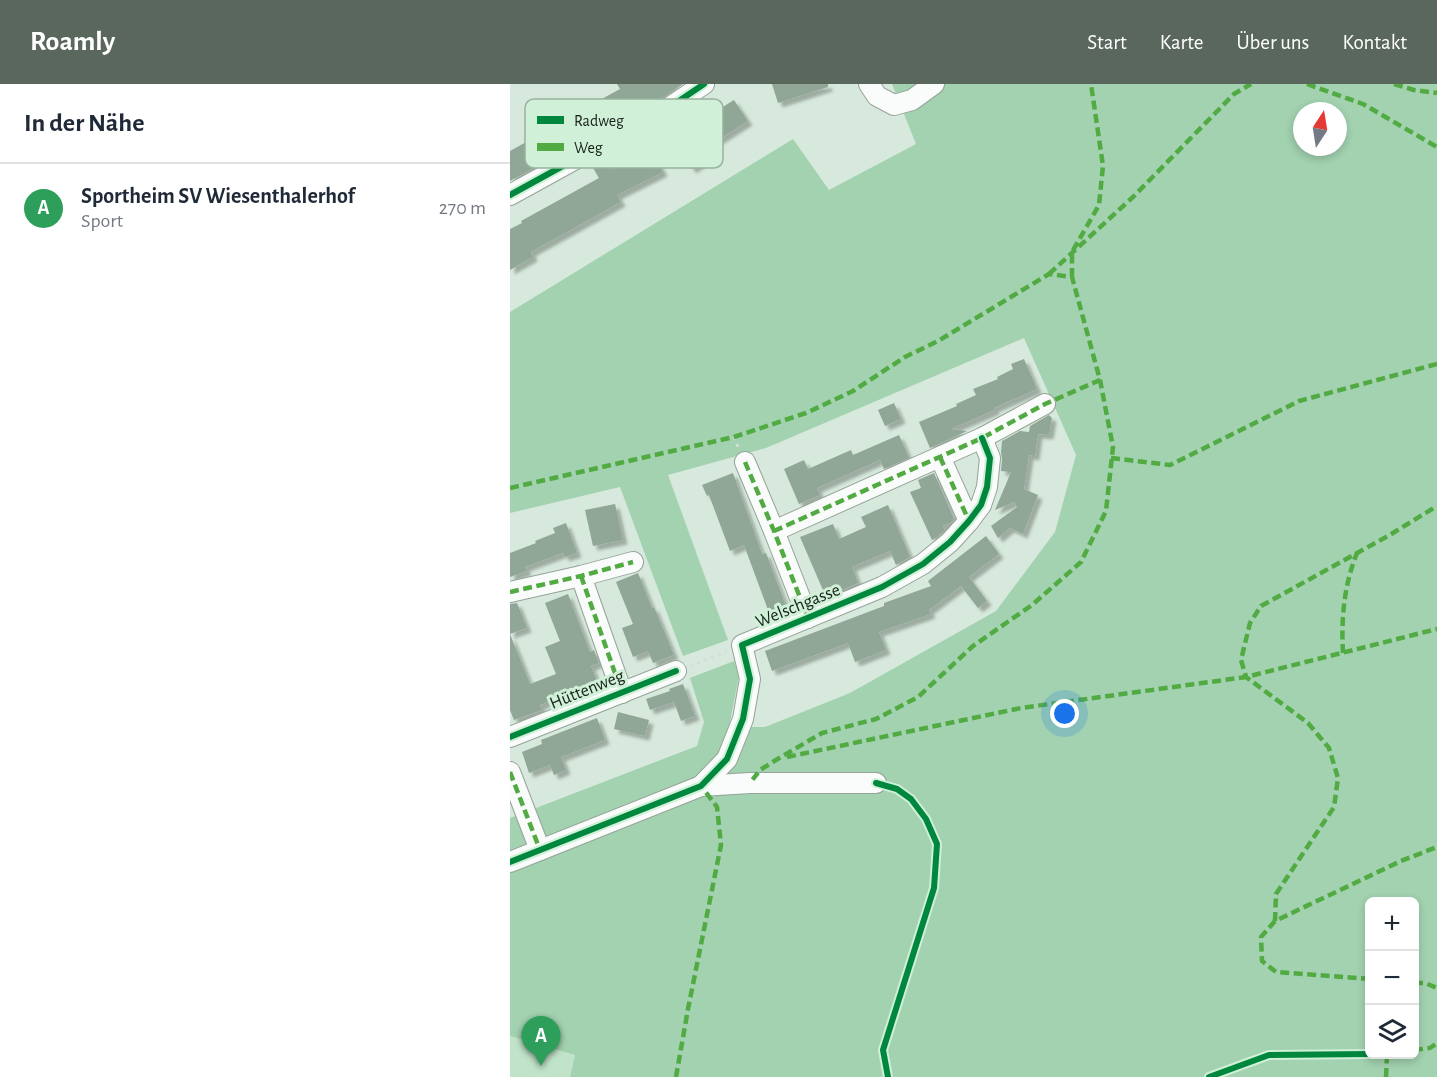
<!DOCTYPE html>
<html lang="de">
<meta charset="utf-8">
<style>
:root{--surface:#fff;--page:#f6f6f7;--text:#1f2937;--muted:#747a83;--line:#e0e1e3;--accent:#5a675d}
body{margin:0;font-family:"Alegreya Sans",sans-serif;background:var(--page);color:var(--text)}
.controls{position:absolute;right:18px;bottom:18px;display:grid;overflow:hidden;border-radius:9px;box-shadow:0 3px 9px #0003}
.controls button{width:54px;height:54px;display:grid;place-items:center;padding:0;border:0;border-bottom:2px solid var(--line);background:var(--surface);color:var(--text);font:30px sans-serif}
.compass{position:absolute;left:783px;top:18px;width:54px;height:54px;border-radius:50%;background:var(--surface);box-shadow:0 3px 9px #0003;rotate:12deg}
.you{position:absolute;left:555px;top:630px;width:21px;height:21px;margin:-15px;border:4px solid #fff;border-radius:50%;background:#1a73e8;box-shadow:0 0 0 9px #1a73e833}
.badge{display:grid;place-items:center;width:39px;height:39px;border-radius:50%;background:var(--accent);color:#fff;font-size:20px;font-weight:700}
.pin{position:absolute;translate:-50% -50px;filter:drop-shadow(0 2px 3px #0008)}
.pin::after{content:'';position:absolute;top:32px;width:21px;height:18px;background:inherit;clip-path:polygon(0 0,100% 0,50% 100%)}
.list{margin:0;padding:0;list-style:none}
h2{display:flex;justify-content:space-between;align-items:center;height:78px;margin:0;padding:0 24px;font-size:26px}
h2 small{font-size:20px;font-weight:400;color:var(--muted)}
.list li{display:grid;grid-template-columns:39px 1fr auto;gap:18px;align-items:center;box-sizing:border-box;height:90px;padding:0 24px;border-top:2px solid var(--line)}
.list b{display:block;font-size:22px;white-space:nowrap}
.list p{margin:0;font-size:20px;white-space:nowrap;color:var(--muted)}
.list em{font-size:20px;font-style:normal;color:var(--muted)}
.icon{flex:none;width:33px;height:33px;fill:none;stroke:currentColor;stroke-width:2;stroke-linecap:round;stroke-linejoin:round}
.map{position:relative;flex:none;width:927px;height:993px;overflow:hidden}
header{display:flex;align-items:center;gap:36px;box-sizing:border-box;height:84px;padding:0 30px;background:var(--accent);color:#fff}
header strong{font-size:28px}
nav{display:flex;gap:33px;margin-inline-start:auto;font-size:21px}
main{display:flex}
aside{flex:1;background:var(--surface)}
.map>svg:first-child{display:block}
</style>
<header>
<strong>Roamly</strong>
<nav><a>Start</a><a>Karte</a><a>Über uns</a><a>Kontakt</a></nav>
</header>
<main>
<aside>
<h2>In der Nähe<small></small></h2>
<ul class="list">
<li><span class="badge" style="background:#2e9e5b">A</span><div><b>Sportheim SV Wiesenthalerhof</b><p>Sport</p></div><em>270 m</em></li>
</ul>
</aside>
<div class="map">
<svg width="927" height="993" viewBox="0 0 927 993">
<defs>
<filter id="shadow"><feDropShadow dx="4.5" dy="4.5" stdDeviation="1.5" flood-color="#0004"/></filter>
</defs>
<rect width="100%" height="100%" fill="#d7e9dc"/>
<path fill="#c0e3c9" d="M0,952l65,19 -5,22h-60z"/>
<path fill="#a2d2b0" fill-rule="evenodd" d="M382,0h545v993h-867l5,-22 -65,-19v-218l187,-72 7,-24 -14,-44 44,-17 5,15 -10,51h36l85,-34 146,-82 59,-79 21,-77 -52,-117 -258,110 -98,27 60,165 -45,16 -63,-169 -110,26v-201l283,-173 36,51 87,-46zM792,27h36v36h-36zM860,818h44v152h-44z"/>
<g fill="#90a697" filter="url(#shadow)">
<path d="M107,0h66l-19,13 -154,84v-30l45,-25 -2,-4 5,-3 -2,-4 14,-8 2,4 6,-3 2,3 40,-22z"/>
<path d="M262,0h56v3l-50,16z"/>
<path d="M224,16l14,21 -33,21 2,3 -18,12 3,5 -10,7 -20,-30 -28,14 -6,-13 34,-18 7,12z"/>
<path d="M141,65l12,23 -46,23 4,7 -90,50 2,5 -23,13v-41l12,-6 -1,-2 78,-43 -6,-10 15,-8 5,9z"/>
<path d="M514,275l13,30 -43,19 1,2 -44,19 16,2 -37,17 -11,-26 38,-16 -1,-2 20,-9 -3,-6 25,-10 -1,-2 16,-8 -2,-5z"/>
<path d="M384,319l7,16 -16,7 -7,-16z"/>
<path d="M539,331l3,3 -3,17 -11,-1 -3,22 -6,-1 -5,34 14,6 -15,39 -13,-6 -12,10 -7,-12 26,-19 -3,-5 -19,8 16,-38 -10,-1 1,-12 -1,-7 1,-11 18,-10 9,1 1,-6z"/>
<path d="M389,351l10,23 -25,11 -4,-9 -63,28 3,7 -21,9 -15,-35 20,-9 4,9 43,-19 2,5z"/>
<path d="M223,389l29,81 4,-1 22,59 -17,6 -27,-73 -14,6 -21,-56 -2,1 -5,-11z"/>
<path d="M424,389l20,46 -2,3 -9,4 2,4 -8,7 -5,3 -22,-48 11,-4 -3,-8z"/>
<path d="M105,420l8,36 -30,6 -8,-36z"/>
<path d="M378,421l22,52 -14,8 -6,-14 -38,16 6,16 -32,14 -26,-60 33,-13 6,15 27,-12 -5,-10z"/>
<path d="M56,439l11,30 -12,4 -2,-4 -38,14 2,4 -17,6v-24l26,-10 -1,-2 20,-8 -2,-5z"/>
<path d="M476,452l13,18 -30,23 18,24 -9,7 -17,-22 -32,24 2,4 -52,18 7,18 -31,12 -7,-19 -76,28 -7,-20 119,-45v-3l47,-17 -3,-5z"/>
<path d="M128,489l14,35 2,-1 20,48 -21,8 -5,-12 -15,6 -11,-29 11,-4 -17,-42z"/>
<path d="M58,510l22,58 4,-2 5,13 -8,3 8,20 -30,11 -1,-3 -28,11 2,5 -28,10 -4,-10v-76l20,50 26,-10 -11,-27 15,-6 -15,-38z"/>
<path d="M7,519l10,25 -17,6v-30z"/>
<path d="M173,600l12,32 -14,5 -7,-19 -24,8 -4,-11 24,-8 -1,-2z"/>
<path d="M108,628l31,8 -4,16 -31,-7z"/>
<path d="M87,634l8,22 -44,17 5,13 -12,5 -4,-10 -21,8 -7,-21 20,-8 -1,-4z"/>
</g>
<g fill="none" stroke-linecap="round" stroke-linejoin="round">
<g stroke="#96a399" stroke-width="22">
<g id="minor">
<path d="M359,0l8,12 17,9 18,-5 22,-16"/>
<path d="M0,111l160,-88 34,-23"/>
<path d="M430,373l29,64"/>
<path d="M235,378l29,69 34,87"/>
<path d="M264,447l208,-93 63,-34"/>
<path d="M71,492l41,117"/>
<path d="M0,508l71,-16 52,-14"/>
<path d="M0,653l166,-66"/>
<path d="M0,688l30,78"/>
<path d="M191,702l49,-3h126"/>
<path d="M0,778l191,-76 26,-27 16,-40 7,-40 -8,-34 140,-58 41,-23 27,-22 19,-21 12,-16 6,-18 3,-29 -8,-20"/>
</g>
</g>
<g stroke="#d6dcd8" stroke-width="3" stroke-dasharray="3 4.5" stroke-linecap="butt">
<path d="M224,353l4,10"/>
<path d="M180,582l36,-14"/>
</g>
<use href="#minor" stroke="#f9fcfa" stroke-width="20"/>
<g stroke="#51aa42" stroke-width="4.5" stroke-dasharray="9 4.5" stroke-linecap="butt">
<path d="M797,0l56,20 74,43"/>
<path d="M884,0l20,6 23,3"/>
<path d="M539,190l84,-77 101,-103 17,-10"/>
<path d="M562,193v-25l27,-47 4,-39 -12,-82"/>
<path d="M430,373l29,64"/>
<path d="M601,374l59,7 129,-64 138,-37"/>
<path d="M235,378l29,69 34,87"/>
<path d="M0,404l224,-51 72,-24 47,-22 52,-34 33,-16 111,-67 23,3 28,103 13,67 -7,64 -25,51 -49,43 -59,41 -55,51 -42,22 -54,14 -46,27 -16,10 -10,13"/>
<path d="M264,447l208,-93 63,-34 55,-24"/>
<path d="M71,492l41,117"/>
<path d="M0,508l71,-16 52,-14"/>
<path d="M833,569c-2,-34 1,-68 14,-100"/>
<path d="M277,673l234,-49 225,-31 191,-48"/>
<path d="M0,688l30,78"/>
<path d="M765,837l1,-27 58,-87 4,-29 -9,-30 -21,-25 -62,-46 -5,-17 9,-37 11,-17 127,-70 49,-30"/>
<path d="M860,895l-94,-7 -14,-11 -1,-24 14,-16 126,-60 36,-14"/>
<path d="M904,899h11l12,5"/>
<path d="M904,966l16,-2 7,-5"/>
<path d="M166,993l12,-68 33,-164 -4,-38 -16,-21 2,-2"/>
<path d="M876,993l1,-22"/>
</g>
<g stroke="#d0f0d8" stroke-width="10">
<g id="cycleway">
<path d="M0,111l160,-88 34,-23"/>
<path d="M0,653l166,-66"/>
<path d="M366,699l21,6 14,10 15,20 11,25 -3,44 -51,162 5,27"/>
<path d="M0,778l191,-76 26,-27 16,-40 7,-40 -8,-34 140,-58 41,-23 27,-22 19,-21 12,-16 6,-18 3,-29 -8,-20"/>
<path d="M699,993l60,-22 101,-1"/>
</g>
</g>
<use href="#cycleway" stroke="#00873e" stroke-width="6"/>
</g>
<g text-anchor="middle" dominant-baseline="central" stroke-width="6" stroke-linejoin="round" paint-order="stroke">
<g font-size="18" fill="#162119" stroke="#d0f0d8">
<text transform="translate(288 522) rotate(-22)">Welschgasse</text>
<text transform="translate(77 606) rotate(-22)">Hüttenweg</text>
</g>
</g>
<rect x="15" y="15" width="198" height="69" rx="9" fill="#d0f0d8" stroke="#98b29f" stroke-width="1.5"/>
<rect x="27" y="32" width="27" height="8" fill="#00873e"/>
<rect x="27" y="59" width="27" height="8" fill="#51aa42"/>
<g font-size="16" fill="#162119">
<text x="64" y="42">Radweg</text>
<text x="64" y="69">Weg</text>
</g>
</svg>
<div class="controls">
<button>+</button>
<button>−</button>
<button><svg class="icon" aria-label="layers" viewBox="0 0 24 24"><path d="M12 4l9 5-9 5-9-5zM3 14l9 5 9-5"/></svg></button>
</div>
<svg class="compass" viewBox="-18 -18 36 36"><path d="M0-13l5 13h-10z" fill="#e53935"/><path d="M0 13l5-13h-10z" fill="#747a83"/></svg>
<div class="you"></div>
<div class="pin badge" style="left:31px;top:982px;background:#2e9e5b">A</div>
</div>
</main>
